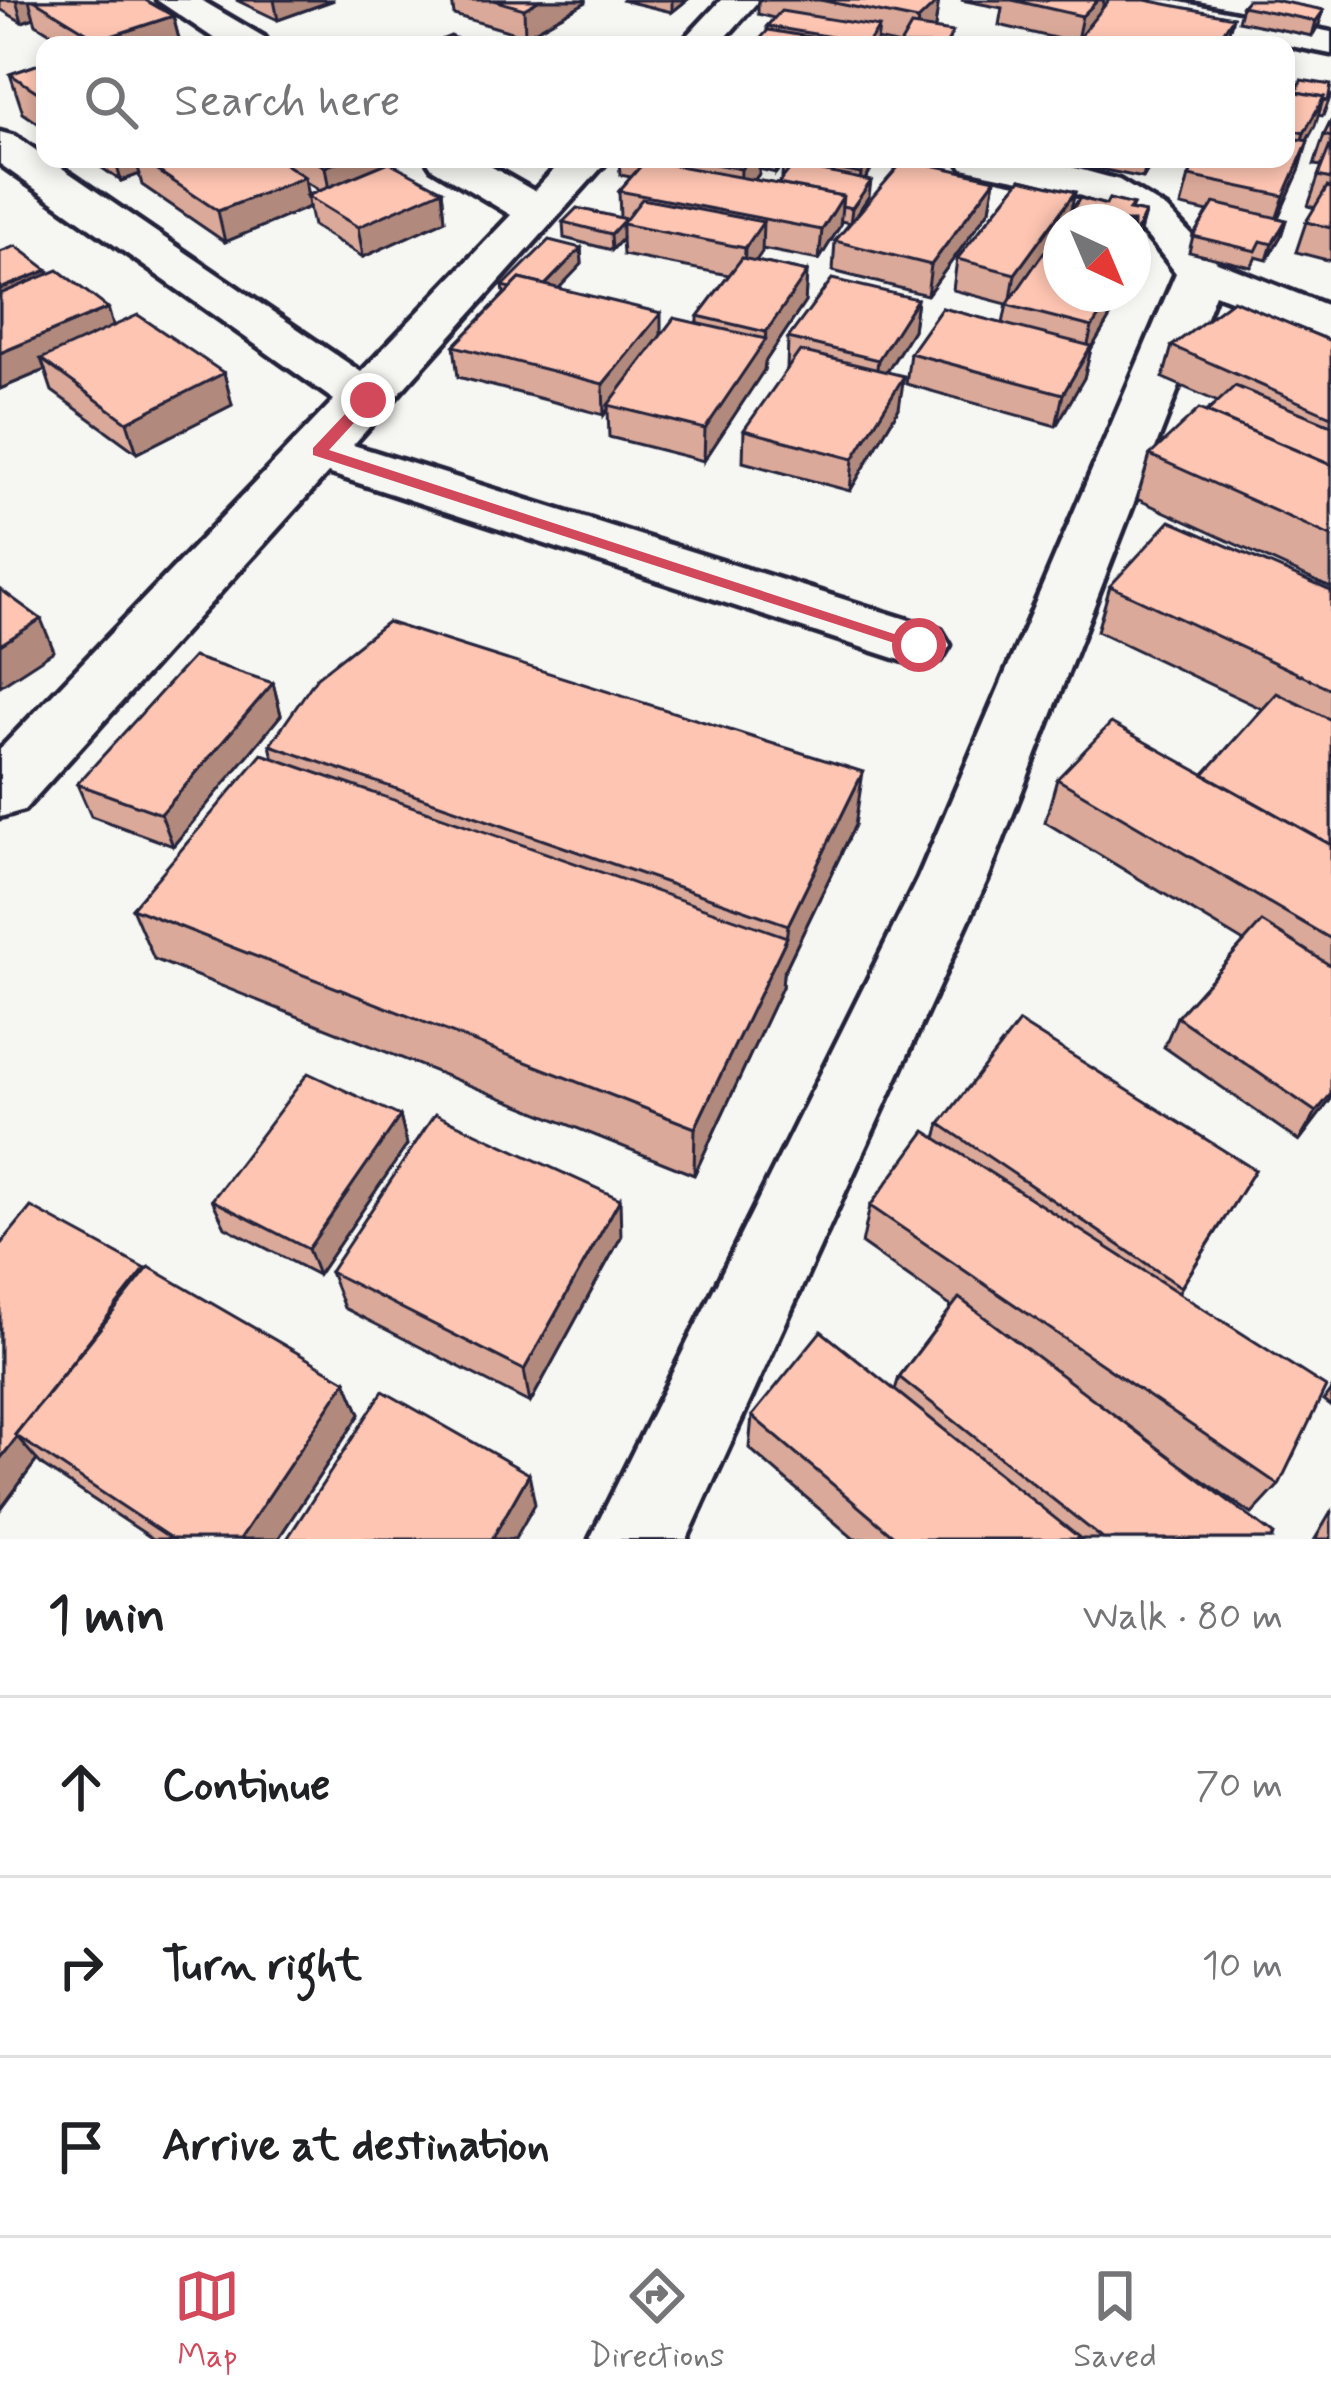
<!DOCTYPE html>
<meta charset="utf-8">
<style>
:root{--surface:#fff;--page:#f2f2f2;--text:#202124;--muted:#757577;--line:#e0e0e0;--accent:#d1495b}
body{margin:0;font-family:Mynerve,sans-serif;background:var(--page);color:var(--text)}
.compass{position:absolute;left:1043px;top:204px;width:108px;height:108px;border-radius:50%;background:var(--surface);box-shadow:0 6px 18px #0003;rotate:136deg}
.stop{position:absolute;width:36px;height:36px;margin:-27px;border:9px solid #d1495b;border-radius:50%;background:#fff}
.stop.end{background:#d1495b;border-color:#fff;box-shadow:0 3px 12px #0008}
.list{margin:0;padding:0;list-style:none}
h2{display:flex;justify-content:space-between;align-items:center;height:156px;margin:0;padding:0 48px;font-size:51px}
h2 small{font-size:39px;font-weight:400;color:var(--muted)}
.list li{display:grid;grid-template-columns:78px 1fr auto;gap:36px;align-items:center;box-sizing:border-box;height:180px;padding:0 48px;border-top:3px solid var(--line)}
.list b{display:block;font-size:45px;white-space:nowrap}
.list em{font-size:39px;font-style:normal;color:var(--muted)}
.icon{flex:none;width:66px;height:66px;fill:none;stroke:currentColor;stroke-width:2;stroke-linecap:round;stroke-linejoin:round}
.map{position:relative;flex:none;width:1331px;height:1539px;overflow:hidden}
.search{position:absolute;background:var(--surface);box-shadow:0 6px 18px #0003;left:36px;right:36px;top:36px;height:132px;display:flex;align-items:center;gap:30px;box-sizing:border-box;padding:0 42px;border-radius:24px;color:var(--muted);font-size:45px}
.sheet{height:696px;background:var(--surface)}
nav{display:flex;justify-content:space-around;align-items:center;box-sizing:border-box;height:168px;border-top:3px solid var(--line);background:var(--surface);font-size:33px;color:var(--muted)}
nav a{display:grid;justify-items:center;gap:6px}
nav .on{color:var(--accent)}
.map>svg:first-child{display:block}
</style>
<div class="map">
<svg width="1331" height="1539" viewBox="0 0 1331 1539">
<rect width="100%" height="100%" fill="#f6f6f2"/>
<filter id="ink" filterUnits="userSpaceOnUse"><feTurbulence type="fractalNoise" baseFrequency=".00833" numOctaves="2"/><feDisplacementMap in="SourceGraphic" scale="24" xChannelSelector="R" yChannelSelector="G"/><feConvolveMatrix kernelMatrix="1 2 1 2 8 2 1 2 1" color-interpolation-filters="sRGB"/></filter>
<g filter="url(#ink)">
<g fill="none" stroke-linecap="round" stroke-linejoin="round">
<g stroke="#22223b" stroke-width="9">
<g id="minor">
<path d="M157,0h44l63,37 6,8h-46z"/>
<path d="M721,0h38l-40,45h-40z"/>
<path d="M1097,0h73l161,32v22l-216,-43 -13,-3z"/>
<path d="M0,132l15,4 346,236 150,-157 -79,-47 -6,-9h52l56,32 30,-32h45l-256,286 588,185 9,15 -9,15 -22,6 -591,-193 -304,337 -24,7v-68l334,-349 -334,-236z"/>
<path d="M957,159h85l77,21 48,29 50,53 114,45v32l-116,-45 -227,584 -301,661h-97l328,-661 258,-605c-12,-16 -28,-38 -43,-50 -46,-36 -113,-41 -170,-55z"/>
</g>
</g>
<use href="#minor" fill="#f6f6f2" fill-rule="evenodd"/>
</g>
<g fill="#daa999" stroke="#22223b" stroke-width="3" fill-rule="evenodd">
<path d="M0,0h145l28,16 7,27 -5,2h-105l-34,-21 -2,-6 -12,4 -22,-13z"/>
<path d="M236,0h98l-56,20z"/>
<path d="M452,0h134v2l-61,34 -71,-21z"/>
<path d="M621,0h66l-15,12z"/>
<path d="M758,0h180l-3,27 -35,18 -23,-5 -2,5h-120l12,-13v-6l7,-8 -16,-4z"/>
<path d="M961,0h143l-1,8 130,9 -8,28h-149v-2l-77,-18 3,-17z"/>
<path d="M1242,6l82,4 -5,14 -7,12 -74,-15z"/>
<path d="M45,62v66l-22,-15 -13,-39z"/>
<path d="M1286,90l45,5 -8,21 -5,-1 -11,26 -8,30 -21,47 8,2 -5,16 -14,24 -11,-3 -5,10 -62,-15 4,-16 15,-24 -27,-6 8,-30 97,-17z"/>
<path d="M1331,121v140l-35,-9 10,-30 9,-14 -7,-2 14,-40 -8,-1 10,-30z"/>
<path d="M89,159h295v5l58,26 3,30 -82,37 -50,-31 -4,-19 -84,35 -83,-57 -3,-11 -18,7zM306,182l14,9 -11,4z"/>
<path d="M619,159h254l-1,9 -7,12 4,16 -17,25 143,-42 -5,30 -63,86 -94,-24 2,-30 15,-18 -9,-2 -1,5 -21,34 -57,-11 -6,12 51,11 -2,30 -40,60 -1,8 -60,91 -95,-24 -1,-28 -4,6 -146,-38 -4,-31 50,-52 -1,-8 78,-38 1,16 -23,24 102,47 37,-11v-8l31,-41 -106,-20 -1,-16 -10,11 -48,-12 -1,-16 57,-4 -1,-27 12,-14 -11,-2zM783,164l-1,12h3l-7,8 -24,-4 5,-6v-5l17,4z"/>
<path d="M1052,159h102l-11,19z"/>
<path d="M1021,179l54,13 -5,20 10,-14 26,7 3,-6 24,6 -2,5 14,3 -12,39v-30h-72v72h60l-3,10 -27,45 -7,29 -28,48 -150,-42 4,-31 32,-45 61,16 4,-20 -54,-14 4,-31z"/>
<path d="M0,252l49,22 64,52 111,47 8,32 -95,48 -85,-62 -7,-21 -45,19z"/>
<path d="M917,299l-4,31 -26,42 12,36 -49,83 -107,-29 1,-32 43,-60 1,-32z"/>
<path d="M1331,341v247l-194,-89 13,-44 68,-53 -55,-24 9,-32z"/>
<path d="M1110,586l221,5v508l-32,42 -135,-94 13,-30 67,-75 -199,-120 12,-43 147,-5 58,-65 -165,-78z"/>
<path d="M273,683l8,32 -108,131 -82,-30 -14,-32z"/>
<path d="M270,745l585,80 -72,149 -1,13 -88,188 -540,-216 -22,-51 141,-150z"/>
<path d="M400,1116l7,29 -89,130 -93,-48 -13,-27z"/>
<path d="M940,1124l315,46 -77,123 101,192 -27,29 -70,-48 89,73h-417l-105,-91 3,-32 143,-26 4,-13 53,-70 -90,-63 8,-38 66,-68z"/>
<path d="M621,1237l-91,166 -186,-95 -14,-36z"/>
<path d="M0,1245l145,24 201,112 14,33 -82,125h-125l-110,-73 -6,-6 -37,50z"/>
<path d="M1331,1390v17l-8,-6z"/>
<path d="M1331,1512v27h-16z"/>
</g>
<g fill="#b28a7d" stroke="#22223b" stroke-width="3">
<path d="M16,0h13l5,18 -12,4z"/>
<path d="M274,0h60l-56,20z"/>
<path d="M540,0h46v2l-61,34 -1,-27z"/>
<path d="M672,0h15l-15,12z"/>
<path d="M939,0l-4,27 -17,18h-3l3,-25z"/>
<path d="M1098,0h6l-4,20 -23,20 5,-24z"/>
<path d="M1324,10l-5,14 -7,12 4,-15z"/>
<path d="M173,16l7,27 -5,2h-75l-1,-5z"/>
<path d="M1233,17l-8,28h-10z"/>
<path d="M879,27l-2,15 -2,3h-8z"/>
<path d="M1324,97l-9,29 -20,36 9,-29z"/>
<path d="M1308,141l-9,30 -25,55 10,-30z"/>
<path d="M115,159h20l5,15 -19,7z"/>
<path d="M344,159h40l2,14 -56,23 -5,-29z"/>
<path d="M749,159h10v15l-19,25 1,-30z"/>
<path d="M777,159h9l-3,1v4l-7,9z"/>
<path d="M869,159h4l-1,9 -13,21 2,-15z"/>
<path d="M1147,159h7l-11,19z"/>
<path d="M305,177l4,30 -84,35 -7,-31z"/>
<path d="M995,179l-5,30 -63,86 4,-30z"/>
<path d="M871,181l-2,15 -19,28 2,-16z"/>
<path d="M442,190l3,30 -82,37 -5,-30z"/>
<path d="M1075,192l-7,30h-7v10l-9,9 -2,6 -40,58 5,-31z"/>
<path d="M843,196l-3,30 -21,34 3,-30z"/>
<path d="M1145,213l-8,30 -4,9v-13z"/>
<path d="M625,219l-3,5v15l-10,11 -1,-16z"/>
<path d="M1286,220l-5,16 -14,24 5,-16z"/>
<path d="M763,222l-1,30 -18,26 1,-30z"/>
<path d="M581,248l1,16 -44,46 -1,-16z"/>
<path d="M48,270l10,31 -58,24v-36z"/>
<path d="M807,272l-2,30 -40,60 -1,8 -60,91 1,-32 60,-89 1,-8z"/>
<path d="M1113,294h8l-3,10 -27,45 -7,29 -28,48 7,-32 22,-37 7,-30z"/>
<path d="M917,299l-4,31 -39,62 4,-32z"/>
<path d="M108,308l9,31 -76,20 4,11 -45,19v-36z"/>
<path d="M661,313v31l-53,61v4l-4,6 -1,-31z"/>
<path d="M224,373l8,32 -95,48 -10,-31z"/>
<path d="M904,376l-5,32 -49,83 3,-32z"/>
<path d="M41,619l13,32 -54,35v-41z"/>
<path d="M273,683l8,32 -108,131 -12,-32z"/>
<path d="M863,772l-8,53 -72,149 -1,13 -88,188 1,-47 91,-189 2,-14z"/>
<path d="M1331,1094v5l-32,42 17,-29z"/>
<path d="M400,1116l7,29 -89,130 -10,-26z"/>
<path d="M620,1199l1,38 -91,166 -6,-33z"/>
<path d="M346,1381l14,33 -82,125h-38z"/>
<path d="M17,1437l20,23 -37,50v-51z"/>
<path d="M529,1474l6,30 -20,35h-23z"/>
</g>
<g fill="#fec5b2" stroke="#22223b" stroke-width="3">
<path d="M34,0h111l28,16 -74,24z"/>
<path d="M493,0h47l-16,9z"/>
<path d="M820,0h119l-21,20z"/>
<path d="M1012,0h86l-16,16z"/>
<path d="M1109,0h36l88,17 -18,28h-110l-28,-5z"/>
<path d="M1247,0h27l50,10 -8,11 -74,-15z"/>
<path d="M781,11l98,16 -11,16 -101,-17z"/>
<path d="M911,26l42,6 -7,13h-46z"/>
<path d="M768,30l89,15h-102z"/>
<path d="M451,36l20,9h-42z"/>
<path d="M1044,40l25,5h-29z"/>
<path d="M45,62v35l-35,-23z"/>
<path d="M1301,80l30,5 -3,16 -5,-1 1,-3 -27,-5z"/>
<path d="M1286,90l38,7 -20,36 -18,-4z"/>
<path d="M1331,121v16l-7,-2z"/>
<path d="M1286,137l22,4 -24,55 -95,-20 9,-17h88z"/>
<path d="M1331,143v36l-13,-3z"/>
<path d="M140,159h137l28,18 -87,34z"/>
<path d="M312,159h32l-19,8z"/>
<path d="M690,159h59l-8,10z"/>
<path d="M784,159h85l-8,15z"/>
<path d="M905,159l90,20 -64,86 -96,-24z"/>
<path d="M646,160l197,36 -21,34 -203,-39z"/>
<path d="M389,162l53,28 -84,37 -51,-31z"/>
<path d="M793,165l78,16 -19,27 -10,-2 1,-10 -65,-12z"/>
<path d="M1021,179l54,13 -60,82 -58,-15z"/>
<path d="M1327,187l4,1v40l-25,-6z"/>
<path d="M1080,198l26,7 3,-6 24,6 -4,5 16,3 -12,26v-17h-69z"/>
<path d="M642,199l121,23 -18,26 -123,-24z"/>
<path d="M1214,203l72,17 -14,24 -11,-3 -5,10 -63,-15z"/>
<path d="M577,208l48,11 -14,15 -48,-12z"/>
<path d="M1061,227v16l-9,-2z"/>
<path d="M549,240l32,8 -36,37 -25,-6 -9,9 -8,-2z"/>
<path d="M16,246l32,24 -48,19v-37z"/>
<path d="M1044,252l17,5v37h52l-21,33 -85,-22z"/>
<path d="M742,258l65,14 -41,60 -68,-16z"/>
<path d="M58,270l50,38 -108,45v-59z"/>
<path d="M520,279l141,34 -58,71 -149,-38z"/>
<path d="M832,279l85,20 -39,61 -90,-22z"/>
<path d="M1233,300l98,41v75l-159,-70z"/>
<path d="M942,308l149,38 -28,48 -153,-41z"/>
<path d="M138,315l86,58 -97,49 -86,-63z"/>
<path d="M674,318l92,21 -61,90 -97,-24z"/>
<path d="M800,351l104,25 -51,83 -109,-29z"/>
<path d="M1235,386l96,39v40l-124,-53z"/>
<path d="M1199,409l132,56v71l-181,-81z"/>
<path d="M1170,521l161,70v98l-221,-103z"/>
<path d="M0,589l41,30 -41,26z"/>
<path d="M387,622l476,150 -75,153 -518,-180 47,-68z"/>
<path d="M193,657l80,26 -112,131 -84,-30z"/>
<path d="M1277,693l54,27v125l-127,-71z"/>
<path d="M1111,723l220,122v94l-274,-160z"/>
<path d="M262,754l525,183 -92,191 -563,-220z"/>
<path d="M1262,922l69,44v128l-15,18 -139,-95z"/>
<path d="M1019,1022l236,148 -74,117 -241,-163z"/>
<path d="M308,1073l92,43 -92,133 -96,-49z"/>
<path d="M435,1114l185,85 -96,171 -194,-98z"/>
<path d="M925,1131l401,256 -47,98 -409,-279z"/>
<path d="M31,1207l114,62 -130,166 2,2 -17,22v-214z"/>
<path d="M149,1267l197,114 -106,158h-68l-157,-104z"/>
<path d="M959,1298l315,237 -3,4h-168l-204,-162z"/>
<path d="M821,1331l260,208h-184l-145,-123z"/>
<path d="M383,1391l146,83 -37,65h-205z"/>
</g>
</g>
<path fill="#d1495b" d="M362,396l13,4 -46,50 599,195 -15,4 -600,-194v-7z"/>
</svg>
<svg class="compass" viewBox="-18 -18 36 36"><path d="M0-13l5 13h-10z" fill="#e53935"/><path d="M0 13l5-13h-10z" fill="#757577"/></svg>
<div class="stop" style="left:919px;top:645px"></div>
<div class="stop end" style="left:368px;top:400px"></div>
<div class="search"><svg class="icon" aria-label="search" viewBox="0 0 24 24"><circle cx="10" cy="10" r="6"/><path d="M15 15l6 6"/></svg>Search here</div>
</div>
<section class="sheet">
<h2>1 min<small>Walk · 80 m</small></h2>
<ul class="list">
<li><svg class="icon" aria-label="ahead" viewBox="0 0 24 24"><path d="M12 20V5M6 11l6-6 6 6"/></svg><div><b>Continue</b></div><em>70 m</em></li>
<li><svg class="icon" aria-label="right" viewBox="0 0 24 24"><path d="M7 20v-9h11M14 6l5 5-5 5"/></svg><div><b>Turn right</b></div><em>10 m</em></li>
<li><svg class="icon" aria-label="arrive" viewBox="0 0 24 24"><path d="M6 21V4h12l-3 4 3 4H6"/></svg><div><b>Arrive at destination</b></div></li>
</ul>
</section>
<nav>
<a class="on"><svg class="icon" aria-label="map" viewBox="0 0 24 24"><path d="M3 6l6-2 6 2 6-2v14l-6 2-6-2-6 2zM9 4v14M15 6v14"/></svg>Map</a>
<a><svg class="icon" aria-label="directions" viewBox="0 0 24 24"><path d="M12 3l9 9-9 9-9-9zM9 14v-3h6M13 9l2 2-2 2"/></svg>Directions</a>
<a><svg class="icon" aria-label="saved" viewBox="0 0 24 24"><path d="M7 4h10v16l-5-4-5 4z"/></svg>Saved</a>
</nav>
